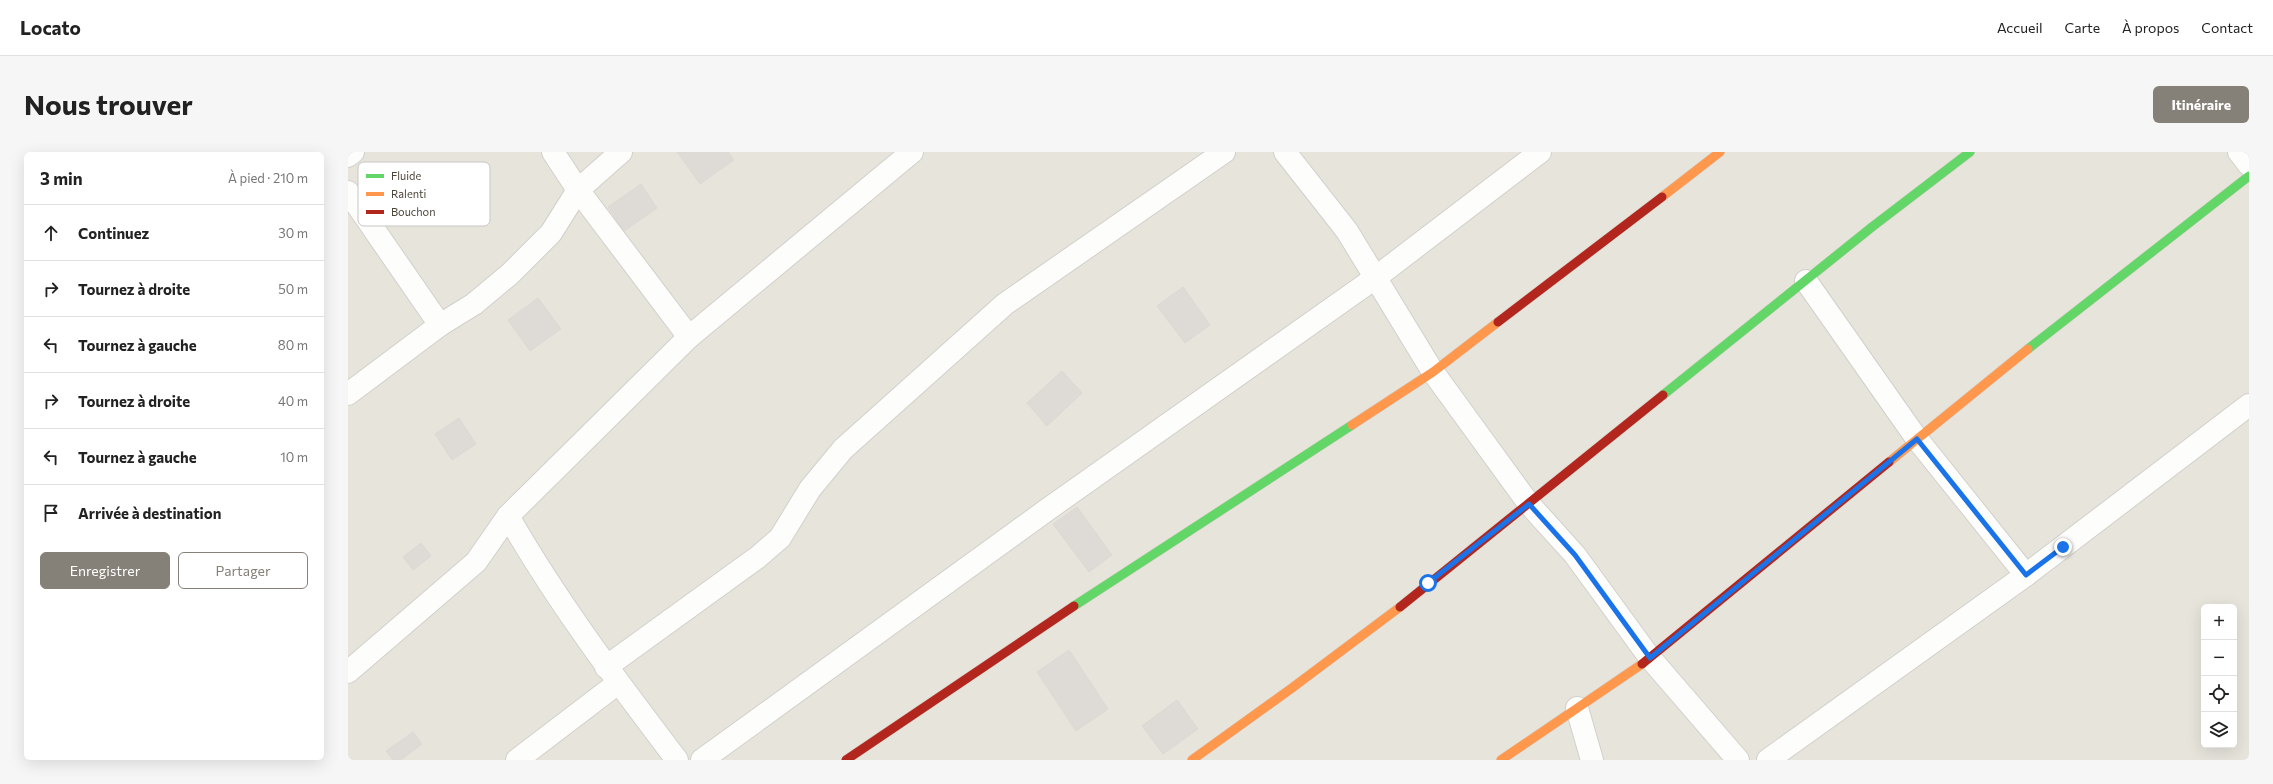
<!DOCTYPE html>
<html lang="fr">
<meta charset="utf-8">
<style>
:root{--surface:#fff;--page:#f6f6f6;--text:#222;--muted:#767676;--line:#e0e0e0;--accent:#868178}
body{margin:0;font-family:Commissioner,sans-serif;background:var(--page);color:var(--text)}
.controls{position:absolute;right:12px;bottom:12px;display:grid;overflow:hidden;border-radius:6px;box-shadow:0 4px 16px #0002}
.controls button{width:36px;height:36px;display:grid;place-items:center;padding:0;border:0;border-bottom:1px solid var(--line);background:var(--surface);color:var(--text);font:20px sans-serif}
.stop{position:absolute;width:12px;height:12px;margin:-9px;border:3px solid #1a73e8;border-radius:50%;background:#fff}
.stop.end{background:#1a73e8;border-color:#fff;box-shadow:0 1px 4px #0008}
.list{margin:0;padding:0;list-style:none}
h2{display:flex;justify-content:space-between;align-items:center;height:52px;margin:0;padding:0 16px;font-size:17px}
h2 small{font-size:13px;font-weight:400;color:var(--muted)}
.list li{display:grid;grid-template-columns:26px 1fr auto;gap:12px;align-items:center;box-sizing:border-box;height:56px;padding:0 16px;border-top:1px solid var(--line)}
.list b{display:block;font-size:15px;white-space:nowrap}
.list em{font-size:13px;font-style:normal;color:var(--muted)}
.actions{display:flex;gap:8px;padding:12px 16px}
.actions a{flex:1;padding:9px 0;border:1px solid var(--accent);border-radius:6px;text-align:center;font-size:14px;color:var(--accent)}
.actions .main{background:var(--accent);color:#fff}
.icon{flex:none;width:22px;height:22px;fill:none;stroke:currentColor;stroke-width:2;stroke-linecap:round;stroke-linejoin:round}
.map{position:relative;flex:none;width:1901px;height:608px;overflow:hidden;border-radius:6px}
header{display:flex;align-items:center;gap:24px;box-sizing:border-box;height:56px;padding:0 20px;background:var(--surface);border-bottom:1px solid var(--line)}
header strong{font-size:19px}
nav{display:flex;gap:22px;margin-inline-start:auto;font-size:14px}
.intro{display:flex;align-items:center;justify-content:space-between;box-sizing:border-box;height:96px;padding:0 24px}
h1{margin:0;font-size:28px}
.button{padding:10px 18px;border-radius:6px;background:var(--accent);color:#fff;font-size:14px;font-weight:700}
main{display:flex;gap:24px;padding:0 24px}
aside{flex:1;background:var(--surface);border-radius:6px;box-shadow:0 4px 16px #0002}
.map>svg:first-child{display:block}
</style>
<header>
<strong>Locato</strong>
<nav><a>Accueil</a><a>Carte</a><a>À propos</a><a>Contact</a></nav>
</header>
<div class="intro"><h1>Nous trouver</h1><a class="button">Itinéraire</a></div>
<main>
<aside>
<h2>3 min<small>À pied · 210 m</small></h2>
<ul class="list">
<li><svg class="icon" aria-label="ahead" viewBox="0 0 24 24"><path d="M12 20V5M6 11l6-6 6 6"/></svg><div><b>Continuez</b></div><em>30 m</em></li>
<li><svg class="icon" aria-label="right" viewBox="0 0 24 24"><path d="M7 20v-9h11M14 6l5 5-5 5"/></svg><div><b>Tournez à droite</b></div><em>50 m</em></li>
<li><svg class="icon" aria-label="left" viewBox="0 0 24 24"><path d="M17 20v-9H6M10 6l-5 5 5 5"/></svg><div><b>Tournez à gauche</b></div><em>80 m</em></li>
<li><svg class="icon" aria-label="right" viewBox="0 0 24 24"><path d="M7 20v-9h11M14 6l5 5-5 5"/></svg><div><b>Tournez à droite</b></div><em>40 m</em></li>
<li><svg class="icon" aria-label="left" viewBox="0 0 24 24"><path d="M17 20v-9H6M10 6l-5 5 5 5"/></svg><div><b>Tournez à gauche</b></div><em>10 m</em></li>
<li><svg class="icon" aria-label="arrive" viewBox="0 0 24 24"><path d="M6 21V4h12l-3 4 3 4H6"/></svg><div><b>Arrivée à destination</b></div></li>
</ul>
<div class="actions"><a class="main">Enregistrer</a><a>Partager</a></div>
</aside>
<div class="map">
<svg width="1901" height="608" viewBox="0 0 1901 608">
<rect width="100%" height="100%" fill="#f4f2ee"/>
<path fill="#e7e4dc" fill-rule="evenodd" d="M0,0h1901v608h-1901zM1856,455h30v138h-30z"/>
<g fill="#dedbd6" stroke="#dcd9d4">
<path d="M329,0h51l6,8 -34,24z"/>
<path d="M293,32l16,24 -33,23 -16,-24z"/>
<path d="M835,135l27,38 -25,18 -28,-37z"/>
<path d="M190,146l23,31 -31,22 -22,-31z"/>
<path d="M714,219l20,22 -35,33 -20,-23z"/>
<path d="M111,266l17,26 -24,16 -17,-26z"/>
<path d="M729,355l35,48 -23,17 -36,-48z"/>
<path d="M73,391l10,13 -18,14 -10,-13z"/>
<path d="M721,498l39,59 -32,22 -39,-59z"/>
<path d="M829,548l21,29 -35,25 -21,-28z"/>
<path d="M65,580l9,12 -21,16h-8l-7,-9z"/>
</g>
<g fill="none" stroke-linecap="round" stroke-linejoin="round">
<g stroke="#d2d0cb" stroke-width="24">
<g id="street">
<path d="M205,0l25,38 111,147"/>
<path d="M937,0l62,79 86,141 96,132 46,51 75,103 88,102"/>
<path d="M1891,0l10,13"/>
<path d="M0,4l5,-4"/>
<path d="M0,40l92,133"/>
<path d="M1458,129l111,158 109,136"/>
<path d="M0,242l92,-69 34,-21 36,-30 41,-41 27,-43 43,-38"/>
<path d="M160,364c49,86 109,165 169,244"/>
<path d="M258,515l152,-110 22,-19 30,-49 33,-40 162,-145 219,-152"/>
<path d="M0,520l128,-110 32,-46 181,-179 223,-185"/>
<path d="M1229,556l15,52"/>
<path d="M169,608l101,-77"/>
<path d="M354,608l342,-248 331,-234 165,-126"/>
<path d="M1420,608l258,-185 223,-170"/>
</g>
</g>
<g stroke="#d3cfc5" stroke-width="10">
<g id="fast">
<path d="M1680,197l221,-173"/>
<path d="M1315,243l209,-168 98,-75"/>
<path d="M726,454l278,-181"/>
</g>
</g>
<g stroke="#d3cfc5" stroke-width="10">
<g id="slow">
<path d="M1314,45l58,-45"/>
<path d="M1004,273l81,-53 65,-50"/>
<path d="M1541,310l139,-113"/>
<path d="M844,608l100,-72 108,-81"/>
<path d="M1153,608l141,-96"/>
</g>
</g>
<g stroke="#d3cfc5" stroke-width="10">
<g id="jam">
<path d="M1150,170l164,-125"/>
<path d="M1052,455l263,-212"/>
<path d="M1294,512l247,-202"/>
<path d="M498,608l228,-154"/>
</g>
</g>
<use href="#street" stroke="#fdfdfc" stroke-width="22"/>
<use href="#fast" stroke="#63d668" stroke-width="9"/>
<use href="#slow" stroke="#ff974d" stroke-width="9"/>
<use href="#jam" stroke="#b3261e" stroke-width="9"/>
</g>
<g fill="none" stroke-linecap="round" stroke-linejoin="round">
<path stroke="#1a73e8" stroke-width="5" d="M1080,431l101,-79 46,51 75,103 267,-219 109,136 37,-28"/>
</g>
<rect x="10" y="10" width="132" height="64" rx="6" fill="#fff" stroke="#c9c7c4" stroke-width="1"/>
<rect x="18" y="22" width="18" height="4" fill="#63d668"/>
<rect x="18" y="40" width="18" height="4" fill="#ff974d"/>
<rect x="18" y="58" width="18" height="4" fill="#b3261e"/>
<g font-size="11" fill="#4b4439">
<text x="43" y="28">Fluide</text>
<text x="43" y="46">Ralenti</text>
<text x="43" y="64">Bouchon</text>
</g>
</svg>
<div class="controls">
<button>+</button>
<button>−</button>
<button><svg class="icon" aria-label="locate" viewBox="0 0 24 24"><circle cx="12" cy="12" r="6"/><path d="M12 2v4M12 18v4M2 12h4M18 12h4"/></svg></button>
<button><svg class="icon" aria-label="layers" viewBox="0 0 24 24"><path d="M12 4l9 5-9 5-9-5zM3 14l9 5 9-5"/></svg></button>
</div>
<div class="stop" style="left:1080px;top:431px"></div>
<div class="stop end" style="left:1715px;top:395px"></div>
</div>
</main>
